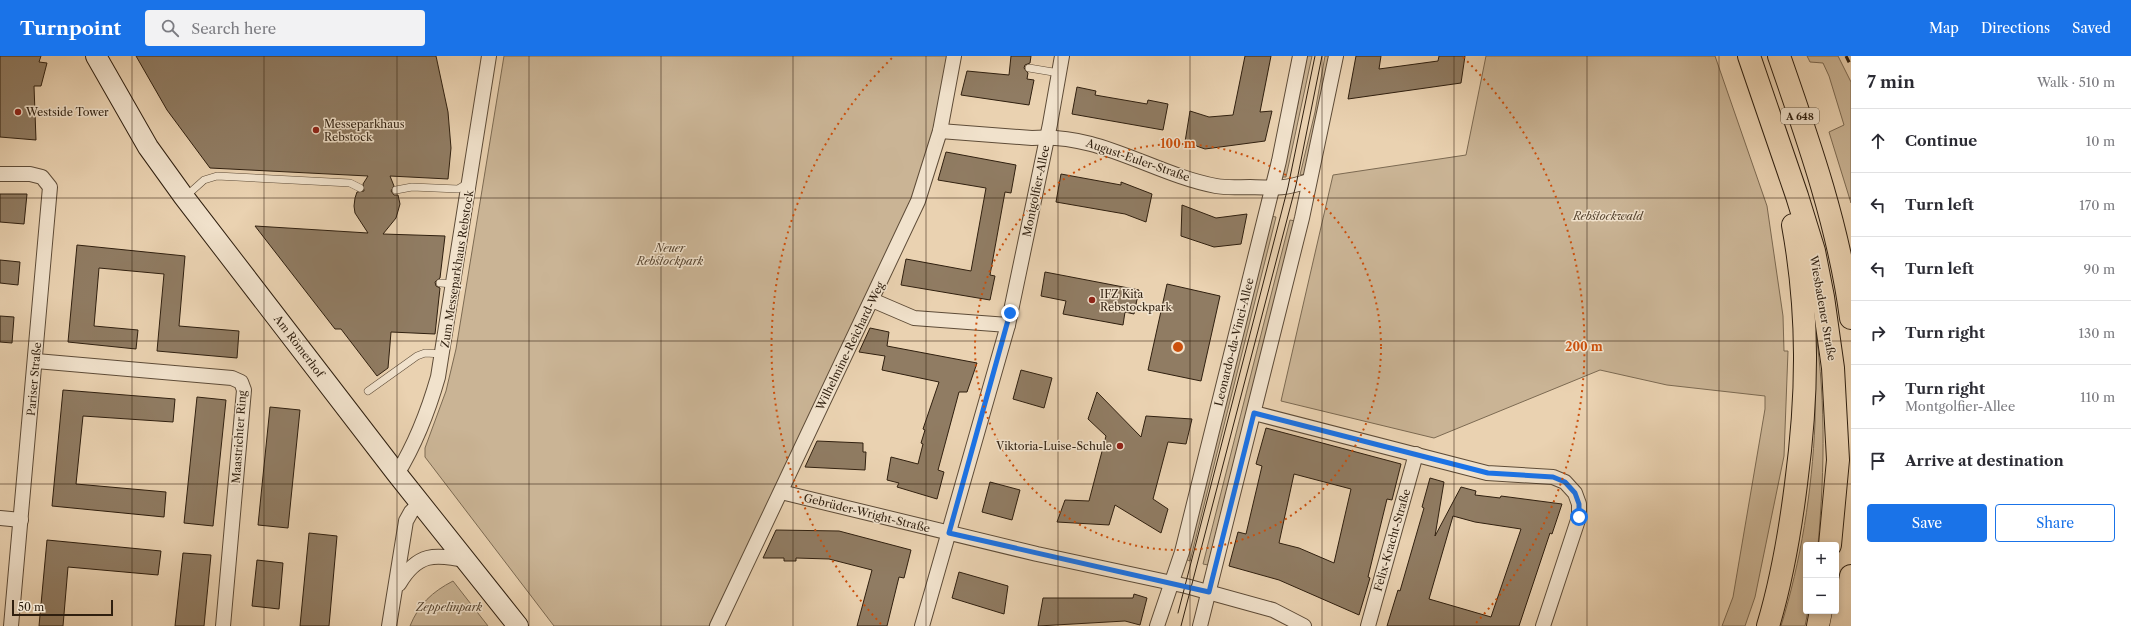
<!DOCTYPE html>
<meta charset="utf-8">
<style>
:root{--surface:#fff;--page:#f2f2f3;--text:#2b2b33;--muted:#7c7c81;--line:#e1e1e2;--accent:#1a73e8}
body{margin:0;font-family:"Libre Caslon Text",serif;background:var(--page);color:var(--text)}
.controls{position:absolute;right:12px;bottom:12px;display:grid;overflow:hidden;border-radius:4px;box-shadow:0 2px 6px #0003}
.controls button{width:36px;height:36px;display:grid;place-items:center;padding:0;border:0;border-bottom:1px solid var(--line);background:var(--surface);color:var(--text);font:20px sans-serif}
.scale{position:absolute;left:12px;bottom:10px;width:101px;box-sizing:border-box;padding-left:4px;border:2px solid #2f1f0f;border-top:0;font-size:11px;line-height:14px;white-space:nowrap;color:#2f1f0f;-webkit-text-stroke:3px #f1e2cc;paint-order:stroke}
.stop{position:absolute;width:12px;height:12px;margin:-9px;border:3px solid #1a73e8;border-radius:50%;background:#fff}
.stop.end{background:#1a73e8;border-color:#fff;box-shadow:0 1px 4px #0008}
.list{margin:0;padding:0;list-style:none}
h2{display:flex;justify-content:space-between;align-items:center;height:52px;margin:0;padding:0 16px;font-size:17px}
h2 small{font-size:13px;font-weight:400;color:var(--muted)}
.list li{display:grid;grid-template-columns:26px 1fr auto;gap:12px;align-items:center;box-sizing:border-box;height:64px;padding:0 16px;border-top:1px solid var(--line)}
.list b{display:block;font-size:15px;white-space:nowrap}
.list p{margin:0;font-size:13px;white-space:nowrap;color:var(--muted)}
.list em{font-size:13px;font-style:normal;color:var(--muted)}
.actions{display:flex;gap:8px;padding:12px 16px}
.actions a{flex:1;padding:9px 0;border:1px solid var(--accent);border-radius:4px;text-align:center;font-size:14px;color:var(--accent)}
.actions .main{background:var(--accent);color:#fff}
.icon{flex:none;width:22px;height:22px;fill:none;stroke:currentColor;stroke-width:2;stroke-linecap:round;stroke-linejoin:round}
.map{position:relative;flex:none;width:1851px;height:570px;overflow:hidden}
header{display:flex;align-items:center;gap:24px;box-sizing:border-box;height:56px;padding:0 20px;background:var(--accent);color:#fff}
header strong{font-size:19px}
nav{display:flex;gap:22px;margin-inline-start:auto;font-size:14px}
.search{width:280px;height:36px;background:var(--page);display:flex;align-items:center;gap:10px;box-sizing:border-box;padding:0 14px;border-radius:4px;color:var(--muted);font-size:15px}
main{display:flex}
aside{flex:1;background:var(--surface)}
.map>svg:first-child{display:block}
</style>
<header>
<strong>Turnpoint</strong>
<div class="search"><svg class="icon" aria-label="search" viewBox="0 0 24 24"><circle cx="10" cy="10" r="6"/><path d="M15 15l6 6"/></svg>Search here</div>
<nav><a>Map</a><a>Directions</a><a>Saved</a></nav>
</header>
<main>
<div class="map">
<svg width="1851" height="570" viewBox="0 0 1851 570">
<rect width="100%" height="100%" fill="#ead2b1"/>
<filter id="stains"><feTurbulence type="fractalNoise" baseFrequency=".005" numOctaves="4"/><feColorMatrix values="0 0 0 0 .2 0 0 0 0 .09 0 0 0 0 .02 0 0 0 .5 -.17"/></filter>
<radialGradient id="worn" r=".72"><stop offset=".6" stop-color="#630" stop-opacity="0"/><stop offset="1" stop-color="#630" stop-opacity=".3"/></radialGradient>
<g fill="#cab495" stroke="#7c6a52">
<path d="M504,0h444l-11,62 -21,75 -207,433h-155l-129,-169v-9l21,-57 10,-42z"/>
<path d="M1307,0h5l-26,121h-6l16,-64z"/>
<path d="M1325,0h6l-26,118 -5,1 15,-63z"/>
<path d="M1486,0h229l52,150 16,110 1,35h4l-4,105 -29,141 -10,29h-23l11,-29 32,-188v-13l-98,-11 -67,-15 -166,68 -153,-37 52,-226 133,-20z"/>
<path d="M1807,0h31l13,26v121l-22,-71 15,-7 -15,-49 -6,-13 -13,-1z"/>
<path d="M1270,160l6,1 -86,344 -5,-2z"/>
<path d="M1290,164l5,1 -87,344 -5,-1z"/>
<path d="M1813,258c13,77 12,153 5,231h-12v66h2l-3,15h-24c20,-65 31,-135 34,-203 1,-36 -1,-73 -2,-109z"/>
<path d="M453,525l35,45h-78c9,-22 22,-34 43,-45z"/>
</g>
<g fill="#907c63" stroke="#2f1f0f" fill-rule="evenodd">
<path d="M0,0h41l-2,6 8,1 -6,23h-7l2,54 -36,-3z"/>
<path d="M136,0h300l12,56 3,36 -3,31 -58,-3 4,10 -3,5 3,4h4l2,9 -4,14 -13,16 62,2 -5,42 -5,4 1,4 4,2 -5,46 -44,-2 -3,36 -11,8 -36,-47h-6l-80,-103 113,7 -13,-20 -1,-7 1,-8 2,-6 7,-1 -1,-7 5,-8 -158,-8 -43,-58z"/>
<path d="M1011,0h20l-1,7 -5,2 -1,3 4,5 -1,6 7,1 -5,25 -68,-10 6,-24 42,4z"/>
<path d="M1245,0h26l-11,56 12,-1 -7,30 -60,8 -20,-7 5,-31 19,6 24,-2z"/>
<path d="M1356,0h25l-2,13 59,-8 1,-5h26l-4,27 -113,16z"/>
<path d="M1077,31l19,4 -1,4 52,9 1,-4 20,4 -5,26 -91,-16z"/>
<path d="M946,96l70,13 -5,28 -6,-1 -15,83 5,1 -5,24 -89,-15 5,-26 65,12 15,-83 -48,-8z"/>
<path d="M1061,118l60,11v-3l31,12 -6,28 -21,-8 -69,-12z"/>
<path d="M0,138h27l-3,30 -24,-2z"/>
<path d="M1182,149l34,13 31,-4 -6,30 -27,3 -33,-11z"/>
<path d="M77,189l108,11 -6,70 60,5 -2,27 -80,-7 7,-77 -65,-6 -5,58 44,4 -2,19 -68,-7z"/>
<path d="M0,204l20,2 -2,23 -18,-2z"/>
<path d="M1045,216l94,18 -5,24 -9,-2 -2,13 -60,-11 3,-13 -25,-5z"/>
<path d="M1167,228l53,12 -19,85 -53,-11z"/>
<path d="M0,260l14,1 -2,26 -12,-1z"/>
<path d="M870,272l19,4 -2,14 90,17 -10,29h-8l-21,78 6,2 -7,27 -40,-12 2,-4 -12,-3 4,-23 27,7 5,-20 -2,-1 4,-13 -2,-1 16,-47 -57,-12 3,-14 -26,-4z"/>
<path d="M1021,314l31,8 -8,30 -31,-9z"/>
<path d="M63,334l112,9 -2,23 -90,-6 -7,68 90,8 -2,25 -112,-11z"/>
<path d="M1097,336l44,45 5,-21 46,3 -6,25 -18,-2 -15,57 15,10 -7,24 -46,-28 -6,20 -52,-3 8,-22 24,1 17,-65 -18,-17z"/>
<path d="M197,341l29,3 -13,126 -29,-3z"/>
<path d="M270,351l30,3 -12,118 -30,-3z"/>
<path d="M1266,372l135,36 -9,36 -5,-1 -19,78 2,1 -11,37 -80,-35 -50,-14 9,-34 8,2 16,-68 -6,-2zM1294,418l57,15 -17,74 -35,-15 -20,-5z"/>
<path d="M817,385l46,2v9h3l-1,18 -60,-3z"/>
<path d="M1430,422l14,4 -9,54 26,-49 15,4 -1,4 25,3 1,-2 61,8 -10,30 -2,-1 -31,93h-132l11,-36 2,1 24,-83 -2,-1zM1453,460l22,6 46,7 -30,88 -62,-18z"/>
<path d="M990,426l30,8 -8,30 -30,-8z"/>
<path d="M776,474l63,1 72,19 -7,28 -5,-1 -12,49h-30l15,-56 -43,-11 -33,-1v3h-12v-3h-21z"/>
<path d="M309,477l28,3 -8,90h-29z"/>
<path d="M47,484l114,11 -3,24 -90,-8 -5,59h-24z"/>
<path d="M183,497l28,2 -7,71h-29z"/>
<path d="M257,504l26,3 -4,46 -27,-3z"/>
<path d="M959,516l49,14 -4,28 -52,-16z"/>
<path d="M1134,538l13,4 -7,27 -15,-4 -87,5 5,-28h90z"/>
</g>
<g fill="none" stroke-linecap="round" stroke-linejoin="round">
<g stroke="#5e4c38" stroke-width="8">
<g id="lane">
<path d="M1029,12l30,5"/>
<path d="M396,134l16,-3 46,2 10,-6"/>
<path d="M185,141l19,-17 13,-4 133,7 10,5"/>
<path d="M440,227l14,1"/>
<path d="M368,335l49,-35 8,-3 18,1"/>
</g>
</g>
<g stroke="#5e4c38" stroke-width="16">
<g id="street">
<path d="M940,75l92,7c66,-6 121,36 184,48 11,2 22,1 34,1 26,1 34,2 59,-6"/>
<path d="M0,118h30l12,3 8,10 -39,439"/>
<path d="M872,244l42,18 94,7"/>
<path d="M36,305l196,17 9,4 3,8 -21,236"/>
<path d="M1254,357l233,60 66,4 12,5 10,11 4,11v13l-36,109"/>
<path d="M397,418c19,-31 31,-62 41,-97l51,-321"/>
<path d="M781,436l256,62 149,32 87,24 31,16"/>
<path d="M0,462l21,2"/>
<path d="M399,528c18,-31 36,-31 69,-23"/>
<path d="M389,570l17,-105 5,-9 10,-10"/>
<path d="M717,570l201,-425 22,-70 14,-75"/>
<path d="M922,570l86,-301 42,-201 12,-68"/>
<path d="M1157,570l25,-74 97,-391 21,-105"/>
<path d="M1200,570l102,-408 34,-162"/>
<path d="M1368,570l48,-172"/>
</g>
</g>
<g stroke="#2f1f0f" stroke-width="22">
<path id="secondary" d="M96,0l52,91 36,50 213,277 121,152"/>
</g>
<g stroke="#2f1f0f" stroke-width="24">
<g id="highway">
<path d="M1749,0l48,140 17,55 9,46 10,71 5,92 -8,85"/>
<path d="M1779,0c30,86 60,171 72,262"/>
<path d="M1768,570c14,-47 22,-94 28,-142 12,-89 13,-171 -3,-259"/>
<path d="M1818,570l3,-15"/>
<path d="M1841,570l10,-50"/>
</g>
</g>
<use href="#lane" stroke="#f1e2cc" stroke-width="7"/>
<use href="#street" stroke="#f1e2cc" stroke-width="14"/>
<use href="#secondary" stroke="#f1e2cc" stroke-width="20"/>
<use href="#highway" stroke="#ead2b1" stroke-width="22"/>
<g stroke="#2f1f0f" stroke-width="1">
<path d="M1178,557l110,-426 27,-131"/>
<path d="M1181,570l115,-441 26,-129"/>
</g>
<path stroke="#2f1f0f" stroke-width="3" stroke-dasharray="7 7" stroke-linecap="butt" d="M1846,0l5,10"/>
</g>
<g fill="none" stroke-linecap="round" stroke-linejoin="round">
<path stroke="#1a73e8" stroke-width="5" d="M1010,257l-61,220 260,59 45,-179 234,60 65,4 12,5 10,11 4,11v13"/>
</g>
<path fill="none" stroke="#2f1f0f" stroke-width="1" stroke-opacity="0.55" d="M132,0v570M264,0v570M397,0v570M529,0v570M661,0v570M793,0v570M926,0v570M1058,0v570M1190,0v570M1322,0v570M1454,0v570M1587,0v570M1719,0v570M0,142h1851M0,285h1851M0,428h1851"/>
<g fill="none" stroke="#cc500c" stroke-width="2" stroke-dasharray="2 4">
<circle cx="1178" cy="291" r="203"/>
<path d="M881 568A406 406 0 0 1 893 1M1463 1A406 406 0 0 1 1475 568"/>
</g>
<g fill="#8f2418" stroke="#f1e2cc" stroke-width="1.5">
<circle cx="18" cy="56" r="4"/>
<circle cx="316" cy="74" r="4"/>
<circle cx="1092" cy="244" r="4"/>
<circle cx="1120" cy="390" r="4"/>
</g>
<g text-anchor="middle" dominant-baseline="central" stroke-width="3" stroke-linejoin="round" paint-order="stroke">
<rect fill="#f1e2cc" stroke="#695a48" stroke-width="1" x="1781" y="52" width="38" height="16" rx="3"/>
<g font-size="10" font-weight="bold" fill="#2f1f0f">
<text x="1800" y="60">A 648</text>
</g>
<g font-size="11" fill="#2f1f0f" stroke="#f1e2cc" text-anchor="start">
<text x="26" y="56">Westside Tower</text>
<text x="324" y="68">Messeparkhaus<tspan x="324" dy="13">Rebstock</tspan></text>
<text x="1100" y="238">IFZ Kita<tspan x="1100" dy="13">Rebstockpark</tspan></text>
<text x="1112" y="390" text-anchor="end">Viktoria-Luise-Schule</text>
</g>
<g font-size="11" fill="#2f1f0f" stroke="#f1e2cc">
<text transform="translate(1138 104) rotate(19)">August-Euler-Straße</text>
<text transform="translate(1036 135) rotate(-78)">Montgolfier-Allee</text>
<text transform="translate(457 213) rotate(-81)">Zum Messeparkhaus Rebstock</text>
<text transform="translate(1823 252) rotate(80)">Wiesbadener Straße</text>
<text transform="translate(1234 286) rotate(-76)">Leonardo-da-Vinci-Allee</text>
<text transform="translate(299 290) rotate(53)">Am Römerhof</text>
<text transform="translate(850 290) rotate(-64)">Wilhelmine-Reichard-Weg</text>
<text transform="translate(34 323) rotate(-85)">Pariser Straße</text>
<text transform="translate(239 381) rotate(-86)">Maastrichter Ring</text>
<text transform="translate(867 457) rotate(14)">Gebrüder-Wright-Straße</text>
<text transform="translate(1392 484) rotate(-74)">Felix-Kracht-Straße</text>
</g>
<g font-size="11" font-style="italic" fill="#564430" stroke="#f1e2cc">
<text x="1608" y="160">Rebstockwald</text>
<text x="670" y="192">Neuer<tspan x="670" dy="13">Rebstockpark</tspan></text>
<text x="449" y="551">Zeppelinpark</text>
</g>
</g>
<circle cx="1178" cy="291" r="6" fill="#cc500c" stroke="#f1e2cc" stroke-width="2"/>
<g font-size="12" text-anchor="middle" font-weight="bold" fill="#cc500c" stroke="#f1e2cc" stroke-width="3" stroke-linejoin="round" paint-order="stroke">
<text x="1178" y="92">100 m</text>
<text x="1584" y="295">200 m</text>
</g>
<rect width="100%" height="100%" filter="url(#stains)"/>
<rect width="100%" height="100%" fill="url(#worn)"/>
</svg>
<div class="controls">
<button>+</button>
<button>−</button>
</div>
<div class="scale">50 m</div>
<div class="stop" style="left:1579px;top:461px"></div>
<div class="stop end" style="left:1010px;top:257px"></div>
</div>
<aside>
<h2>7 min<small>Walk · 510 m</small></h2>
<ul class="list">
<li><svg class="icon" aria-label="ahead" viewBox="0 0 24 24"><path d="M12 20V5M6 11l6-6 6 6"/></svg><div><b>Continue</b></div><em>10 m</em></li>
<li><svg class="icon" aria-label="left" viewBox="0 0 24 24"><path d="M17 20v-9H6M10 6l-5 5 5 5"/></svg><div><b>Turn left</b></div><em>170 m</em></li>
<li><svg class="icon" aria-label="left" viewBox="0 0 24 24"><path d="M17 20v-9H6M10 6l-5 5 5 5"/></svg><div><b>Turn left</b></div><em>90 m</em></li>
<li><svg class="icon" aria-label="right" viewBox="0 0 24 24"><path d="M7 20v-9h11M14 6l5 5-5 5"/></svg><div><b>Turn right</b></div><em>130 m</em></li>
<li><svg class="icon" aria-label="right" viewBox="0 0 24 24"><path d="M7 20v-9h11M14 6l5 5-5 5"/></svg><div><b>Turn right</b><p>Montgolfier-Allee</p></div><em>110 m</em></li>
<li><svg class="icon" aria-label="arrive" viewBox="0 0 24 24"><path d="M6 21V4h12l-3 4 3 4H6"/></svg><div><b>Arrive at destination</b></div></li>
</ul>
<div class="actions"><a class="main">Save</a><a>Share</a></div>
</aside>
</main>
